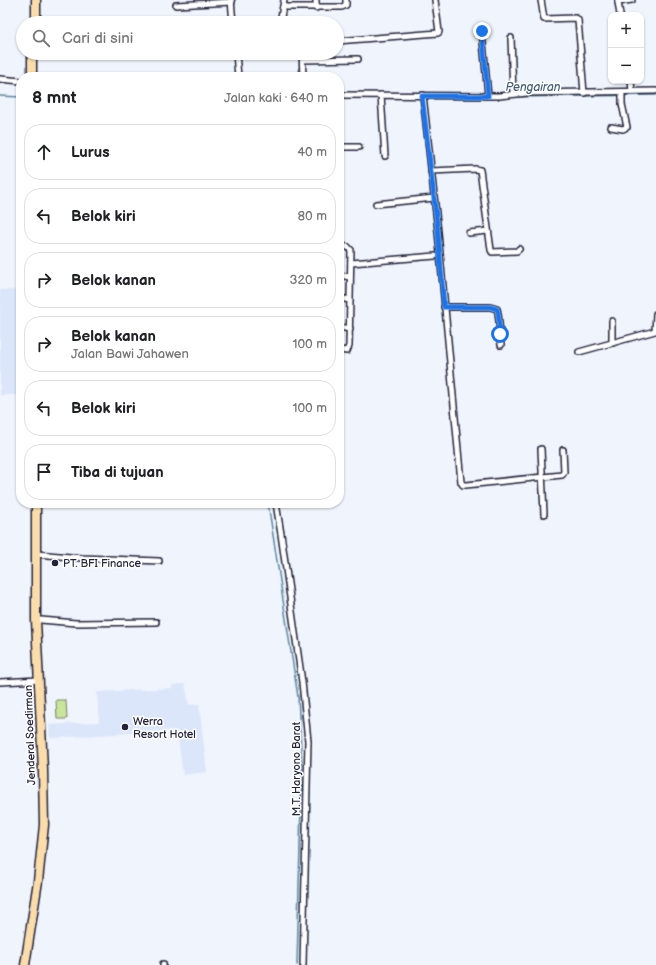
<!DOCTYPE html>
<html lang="id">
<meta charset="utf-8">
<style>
:root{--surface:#fff;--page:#f2f2f2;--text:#202124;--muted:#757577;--line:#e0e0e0}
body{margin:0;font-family:"Balsamiq Sans",sans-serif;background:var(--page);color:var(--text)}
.controls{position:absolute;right:12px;top:12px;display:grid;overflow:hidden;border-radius:8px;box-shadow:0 1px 3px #0004}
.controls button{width:36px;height:36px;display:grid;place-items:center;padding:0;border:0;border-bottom:1px solid var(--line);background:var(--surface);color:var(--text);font:20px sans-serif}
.stop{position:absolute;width:12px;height:12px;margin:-9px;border:3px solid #1a73e8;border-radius:50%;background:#fff}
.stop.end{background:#1a73e8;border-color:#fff;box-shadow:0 1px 4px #0008}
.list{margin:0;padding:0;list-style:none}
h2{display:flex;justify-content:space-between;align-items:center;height:52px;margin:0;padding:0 16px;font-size:17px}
h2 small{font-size:13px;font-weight:400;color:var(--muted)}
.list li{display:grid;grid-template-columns:26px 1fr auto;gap:12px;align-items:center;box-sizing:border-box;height:56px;margin:0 8px 8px;padding:0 8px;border:1px solid var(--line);border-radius:16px}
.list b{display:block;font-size:15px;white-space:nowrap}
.list p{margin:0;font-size:13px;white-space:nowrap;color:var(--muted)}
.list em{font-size:13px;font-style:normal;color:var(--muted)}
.icon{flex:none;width:22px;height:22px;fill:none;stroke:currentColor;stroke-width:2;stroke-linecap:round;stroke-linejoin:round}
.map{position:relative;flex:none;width:656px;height:965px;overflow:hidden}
.search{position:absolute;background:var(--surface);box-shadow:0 1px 3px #0004;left:16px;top:16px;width:328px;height:44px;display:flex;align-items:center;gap:10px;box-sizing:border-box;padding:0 14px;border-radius:22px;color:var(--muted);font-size:15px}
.panel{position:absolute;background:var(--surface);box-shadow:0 1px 3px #0004;left:16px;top:72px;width:328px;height:436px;border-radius:16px}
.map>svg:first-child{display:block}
</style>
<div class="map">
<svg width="656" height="965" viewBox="0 0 656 965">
<rect width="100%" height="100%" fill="#eff4fd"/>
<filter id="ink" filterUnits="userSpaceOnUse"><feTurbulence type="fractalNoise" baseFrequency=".025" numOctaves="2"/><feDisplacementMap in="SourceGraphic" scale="8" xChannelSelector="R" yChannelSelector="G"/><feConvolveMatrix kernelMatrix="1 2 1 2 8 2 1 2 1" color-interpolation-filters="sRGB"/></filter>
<g filter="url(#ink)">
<g fill="#dce6fa">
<rect x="0" y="290" width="21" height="105"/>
<path d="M185,684l4,21 10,-1 8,68 -24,3 -6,-45 -127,8 -1,-13 50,-3 -2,-30 75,-4v-3z"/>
</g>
<path fill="#c9e49b" stroke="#76836b" d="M56,700h10l1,19h-10z"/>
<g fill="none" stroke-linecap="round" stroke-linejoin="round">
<g stroke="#5a879d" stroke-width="1.5">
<path d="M0,96l21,1"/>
<path d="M507,97l149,-2"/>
<path d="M268,503l30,194 4,69 -5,199"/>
</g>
<g stroke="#22223b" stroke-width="8">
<g id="minor">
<path d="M231,0l2,23"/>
<path d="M316,0v8"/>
<path d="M541,0l3,19 32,-1 2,2 6,73"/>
<path d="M618,0v2l14,-2"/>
<path d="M618,2l2,13"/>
<path d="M176,5l56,-3"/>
<path d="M283,7h59l4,-2v-5"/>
<path d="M173,23l60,-1"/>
<path d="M280,23l4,-23"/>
<path d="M482,31l6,65"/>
<path d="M511,38l2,56"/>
<path d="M337,41l101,-8 1,-1 -4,-32"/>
<path d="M236,53l2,24"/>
<path d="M302,53l1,24"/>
<path d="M303,60l55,-1"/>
<path d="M0,79l21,2"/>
<path d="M631,81l1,10"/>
<path d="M339,95l160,1 28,-3 129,-2"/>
<path d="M381,95l4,61"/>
<path d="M423,95l15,137 23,250 2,3h3l96,-10 2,-3 -1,-22"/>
<path d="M611,127l12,2 4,-2 -5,-23v-12"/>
<path d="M339,147h20"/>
<path d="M431,171l44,-2 5,1 11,80 1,2 25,-1 2,-2"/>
<path d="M376,204l58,-6"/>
<path d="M469,233l19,-2"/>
<path d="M339,246l9,1 3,3 -2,96 -2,5 -8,-1"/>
<path d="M351,263l84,-7"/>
<path d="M339,275l11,2"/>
<path d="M339,298l11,2"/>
<path d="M444,307h46l7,2c2,4 3,30 4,36"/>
<path d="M612,321v19l1,3"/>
<path d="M339,327l11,2"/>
<path d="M579,352l76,-21 1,-17"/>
<path d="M541,449l3,65"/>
<path d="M276,503l5,31 21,148 6,59 -5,224"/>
<path d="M37,554l45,4 77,3"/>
<path d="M41,620l35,3 80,-1"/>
<path d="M0,682l39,-2"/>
<path d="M163,965v-1"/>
</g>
</g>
<g stroke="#22223b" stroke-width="11">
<g id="trunk">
<path d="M36,0v23"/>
<path d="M32,53v24"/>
<path d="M25,965l13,-84 6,-56 -1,-55 -7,-150v-117"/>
</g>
</g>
<use href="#minor" stroke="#fff" stroke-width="5"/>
<use href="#trunk" stroke="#faddab" stroke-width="8"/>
</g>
</g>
<g fill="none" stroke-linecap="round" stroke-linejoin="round" filter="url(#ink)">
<path stroke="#1a73e8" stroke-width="5" d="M482,31l6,65h-66l16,136 6,75h46l7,2 1,3 2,22"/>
</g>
<g fill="#22223b" stroke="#fff" stroke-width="1.5">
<circle cx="55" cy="563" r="4"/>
<circle cx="125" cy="727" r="4"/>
</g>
<g text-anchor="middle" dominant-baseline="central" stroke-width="3" stroke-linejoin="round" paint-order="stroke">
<g font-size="11" fill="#22223b" stroke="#fff" text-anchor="start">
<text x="63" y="563">PT. BFI Finance</text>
<text x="133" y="721">Werra<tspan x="133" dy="13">Resort Hotel</tspan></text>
</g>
<g font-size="11" fill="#22223b" stroke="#fff">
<text transform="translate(30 735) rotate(-92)">Jenderal Soedirman</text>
<text transform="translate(296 769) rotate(-90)">M.T. Haryono Barat</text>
</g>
<g font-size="12" font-style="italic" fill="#435d74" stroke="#fff">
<text x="533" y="87">Pengairan</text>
</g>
</g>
</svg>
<div class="controls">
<button>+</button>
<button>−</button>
</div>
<div class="stop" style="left:500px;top:334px"></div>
<div class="stop end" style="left:482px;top:31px"></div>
<div class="search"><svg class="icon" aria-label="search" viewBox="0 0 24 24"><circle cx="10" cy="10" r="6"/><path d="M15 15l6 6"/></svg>Cari di sini</div>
<section class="panel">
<h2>8 mnt<small>Jalan kaki · 640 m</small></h2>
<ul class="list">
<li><svg class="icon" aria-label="ahead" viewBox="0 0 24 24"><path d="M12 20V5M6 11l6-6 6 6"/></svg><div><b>Lurus</b></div><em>40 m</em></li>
<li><svg class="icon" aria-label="left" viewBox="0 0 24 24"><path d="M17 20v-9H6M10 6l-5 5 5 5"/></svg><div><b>Belok kiri</b></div><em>80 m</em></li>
<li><svg class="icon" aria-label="right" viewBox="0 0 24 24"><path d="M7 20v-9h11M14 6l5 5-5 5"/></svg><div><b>Belok kanan</b></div><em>320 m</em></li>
<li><svg class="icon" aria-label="right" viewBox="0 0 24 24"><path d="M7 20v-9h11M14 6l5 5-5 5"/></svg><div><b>Belok kanan</b><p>Jalan Bawi Jahawen</p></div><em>100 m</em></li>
<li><svg class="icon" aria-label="left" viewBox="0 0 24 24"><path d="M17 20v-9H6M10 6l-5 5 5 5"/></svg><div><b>Belok kiri</b></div><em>100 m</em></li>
<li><svg class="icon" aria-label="arrive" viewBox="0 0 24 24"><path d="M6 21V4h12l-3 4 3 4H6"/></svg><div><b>Tiba di tujuan</b></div></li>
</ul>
</section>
</div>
